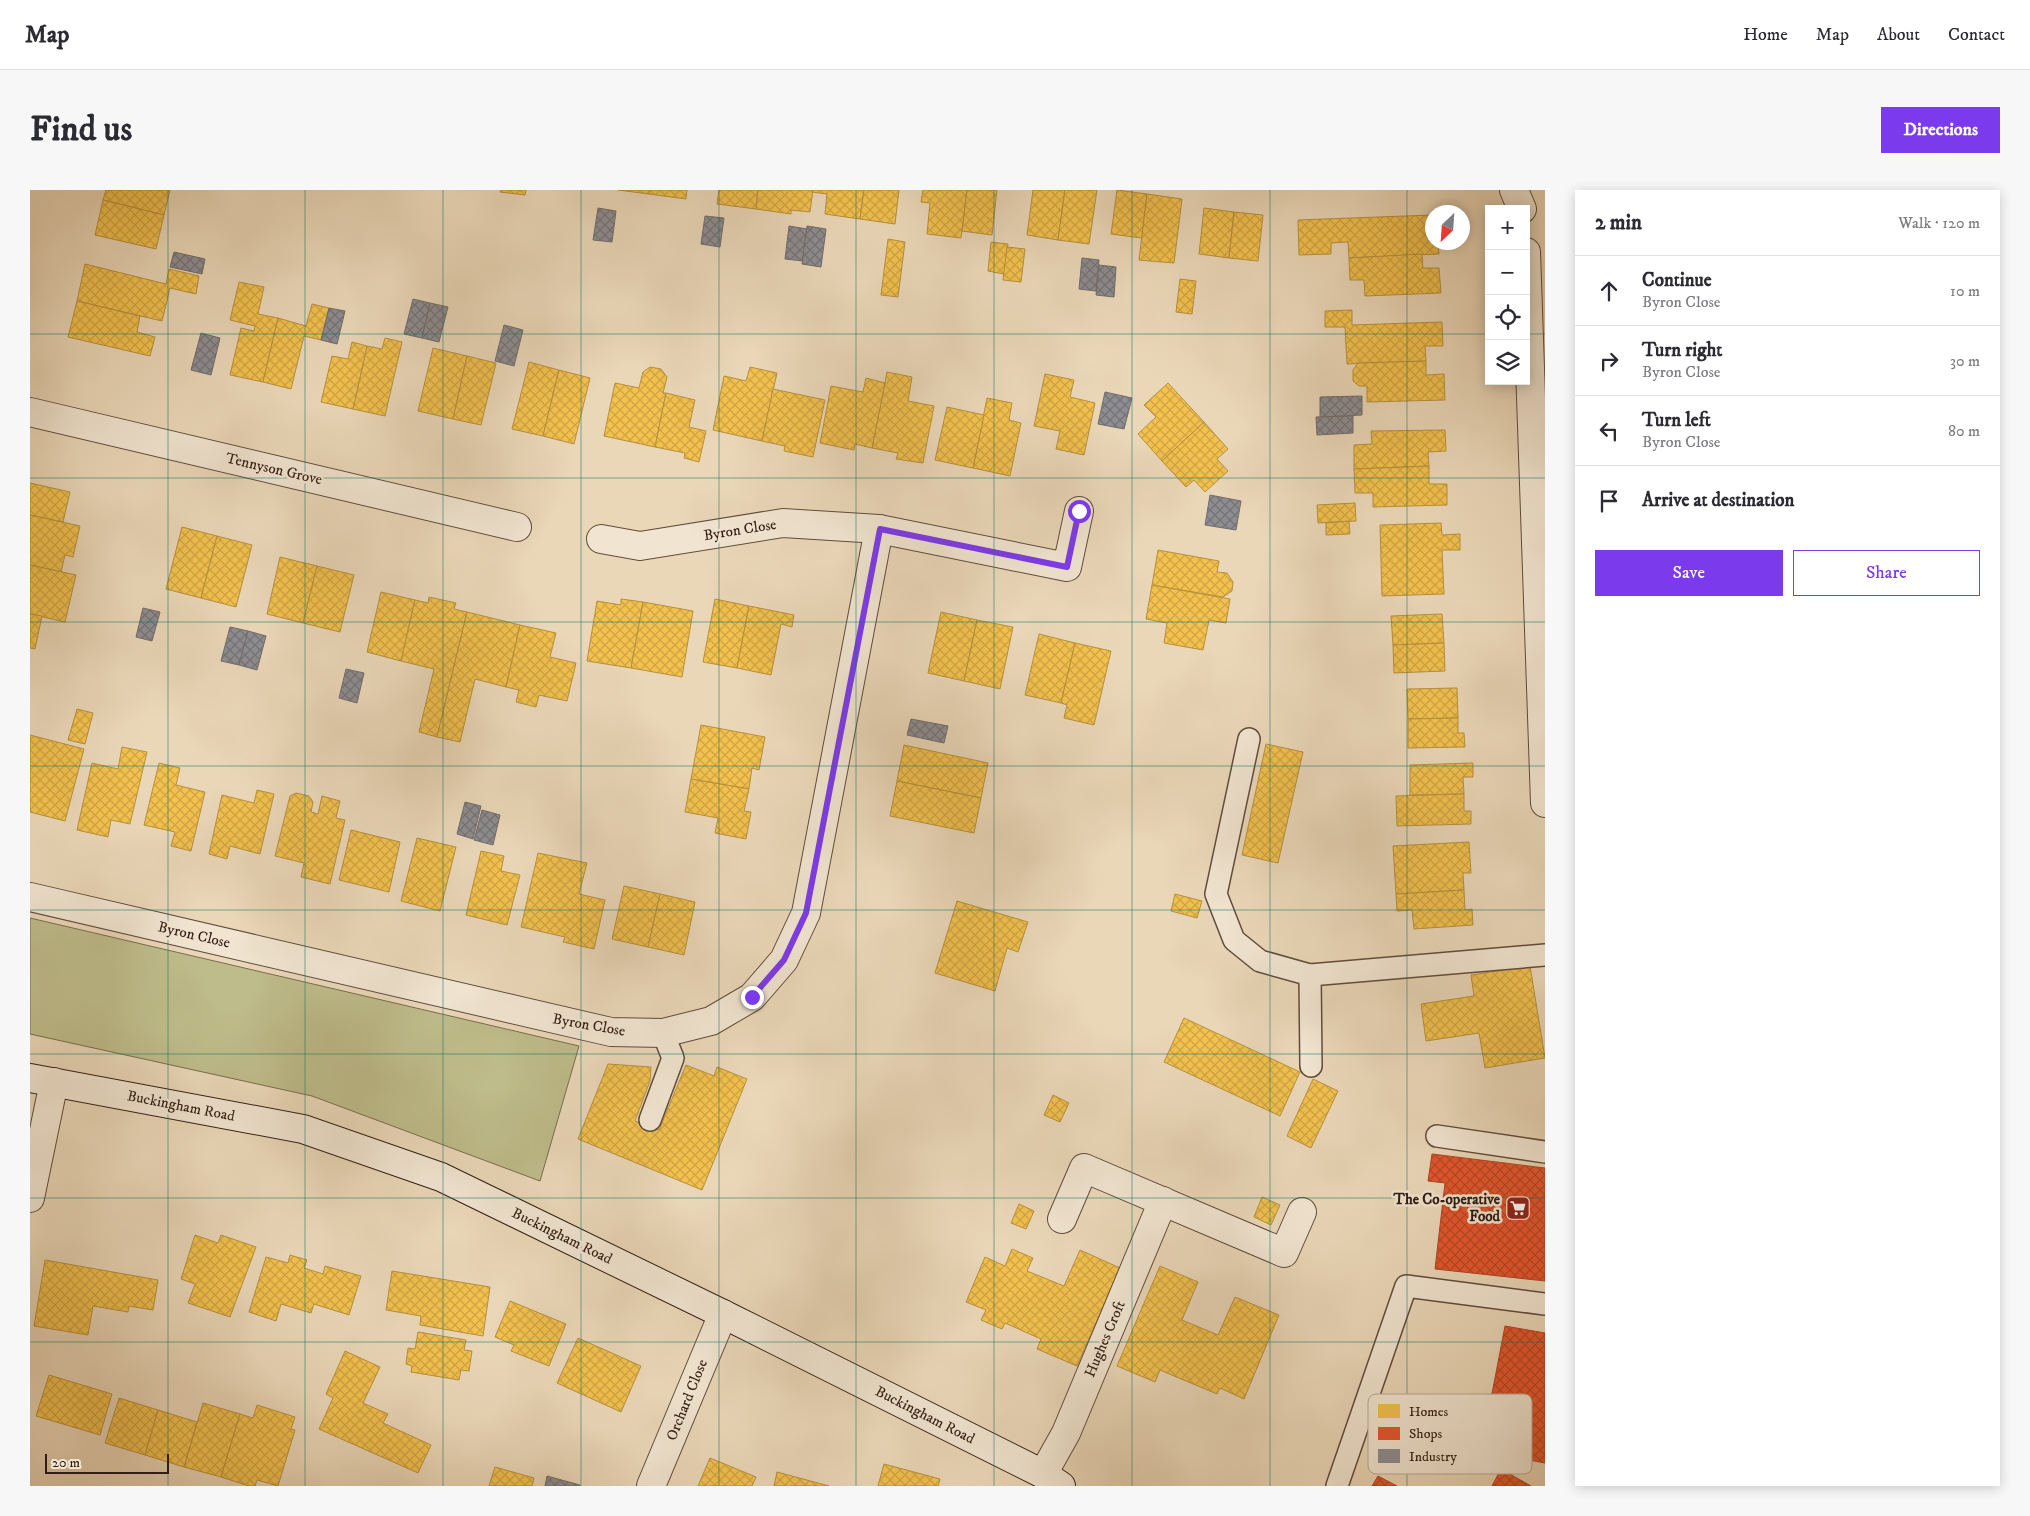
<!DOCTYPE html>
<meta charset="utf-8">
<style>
:root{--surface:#fff;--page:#f7f7f7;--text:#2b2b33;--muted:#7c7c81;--line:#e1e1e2;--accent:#7c3aed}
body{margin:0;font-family:"IM FELL DW Pica",serif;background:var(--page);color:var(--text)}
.controls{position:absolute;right:15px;top:15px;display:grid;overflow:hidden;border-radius:0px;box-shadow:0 2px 12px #0003}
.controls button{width:45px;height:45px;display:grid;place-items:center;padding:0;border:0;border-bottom:1px solid var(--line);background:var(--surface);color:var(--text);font:25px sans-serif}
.compass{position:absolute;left:1395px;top:15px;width:45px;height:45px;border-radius:50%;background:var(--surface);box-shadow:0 2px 12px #0003;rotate:205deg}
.scale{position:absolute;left:15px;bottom:12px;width:124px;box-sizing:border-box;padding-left:5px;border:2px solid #321e14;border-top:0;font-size:14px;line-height:18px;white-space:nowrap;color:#321e14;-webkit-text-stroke:4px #f1e5d1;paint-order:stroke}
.stop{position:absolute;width:15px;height:15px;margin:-11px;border:4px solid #7c3aed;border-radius:50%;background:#fff}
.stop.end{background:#7c3aed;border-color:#fff;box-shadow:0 1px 5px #0008}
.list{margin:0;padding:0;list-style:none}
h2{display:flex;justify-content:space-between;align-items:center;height:65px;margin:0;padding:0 20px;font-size:21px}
h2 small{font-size:16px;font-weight:400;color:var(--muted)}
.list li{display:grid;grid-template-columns:32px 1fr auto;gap:15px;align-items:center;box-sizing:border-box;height:70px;padding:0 20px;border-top:1px solid var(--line)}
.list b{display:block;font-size:19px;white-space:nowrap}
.list p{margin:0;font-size:16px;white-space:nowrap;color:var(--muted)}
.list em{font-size:16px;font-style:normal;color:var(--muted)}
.actions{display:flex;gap:10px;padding:15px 20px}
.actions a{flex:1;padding:11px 0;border:1px solid var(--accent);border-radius:0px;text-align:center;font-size:18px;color:var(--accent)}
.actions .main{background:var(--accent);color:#fff}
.icon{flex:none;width:28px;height:28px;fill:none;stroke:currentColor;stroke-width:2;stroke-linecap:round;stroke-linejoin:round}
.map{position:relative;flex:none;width:1515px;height:1296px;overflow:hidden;border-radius:0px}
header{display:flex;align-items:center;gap:30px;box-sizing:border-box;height:70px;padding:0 25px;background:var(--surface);border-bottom:1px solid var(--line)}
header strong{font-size:24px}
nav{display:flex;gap:28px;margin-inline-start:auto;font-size:18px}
.intro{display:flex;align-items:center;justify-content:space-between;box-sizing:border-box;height:120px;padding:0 30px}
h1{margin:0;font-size:35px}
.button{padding:12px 22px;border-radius:0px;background:var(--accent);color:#fff;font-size:18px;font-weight:700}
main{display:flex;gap:30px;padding:0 30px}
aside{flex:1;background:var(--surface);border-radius:0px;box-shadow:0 2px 12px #0003}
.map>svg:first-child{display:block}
</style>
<header>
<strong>Map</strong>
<nav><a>Home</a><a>Map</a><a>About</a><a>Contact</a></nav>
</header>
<div class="intro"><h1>Find us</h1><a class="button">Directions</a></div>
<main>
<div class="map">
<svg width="1515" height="1296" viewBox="0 0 1515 1296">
<defs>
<pattern id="homes-cross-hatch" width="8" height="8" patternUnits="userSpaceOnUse" patternTransform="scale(1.25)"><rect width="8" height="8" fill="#f2c14e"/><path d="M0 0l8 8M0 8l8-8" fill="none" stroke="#d0a543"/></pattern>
<pattern id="shops-cross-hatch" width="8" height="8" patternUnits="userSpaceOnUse" patternTransform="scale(1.25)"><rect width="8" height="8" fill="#e4572e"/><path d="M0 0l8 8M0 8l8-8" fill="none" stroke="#b94726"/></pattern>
<pattern id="industry-cross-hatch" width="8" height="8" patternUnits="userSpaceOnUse" patternTransform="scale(1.25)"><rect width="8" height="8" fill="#8d8d92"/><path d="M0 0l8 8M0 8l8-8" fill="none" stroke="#747376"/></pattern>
</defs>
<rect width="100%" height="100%" fill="#ead7b8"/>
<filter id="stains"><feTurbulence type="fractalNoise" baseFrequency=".004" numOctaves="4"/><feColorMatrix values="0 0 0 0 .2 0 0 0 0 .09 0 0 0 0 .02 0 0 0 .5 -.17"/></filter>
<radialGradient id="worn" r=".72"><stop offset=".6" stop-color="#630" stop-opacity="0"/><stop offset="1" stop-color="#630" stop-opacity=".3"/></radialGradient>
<path fill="#bebc8a" stroke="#786d4f" d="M0,728l549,128 -39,135 -228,-85 -282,-62z"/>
<g fill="url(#homes-cross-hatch)" stroke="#b8903d">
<path d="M76,0h64l-6,25 -61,-15z"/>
<path d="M471,0h25l-1,5 -25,-3z"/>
<path d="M588,0h32l-1,4z"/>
<path d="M620,0h37l-1,9 -37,-5z"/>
<path d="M689,0h39l-2,19 -39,-5z"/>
<path d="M728,0h55l-3,22 -19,-2v4l-35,-5z"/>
<path d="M783,0h51l-4,29 -35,-5 2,-20 -15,-2z"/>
<path d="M834,0h35l-4,34 -35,-5z"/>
<path d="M893,0h44l-6,48 -34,-4 3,-31 -9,-1z"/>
<path d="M937,0h30l-5,45 -30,-4z"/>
<path d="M1003,0h32l-7,50 -31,-5z"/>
<path d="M1035,0h32l-8,54 -31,-4z"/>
<path d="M1087,0l30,4 -5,44 -31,-4z"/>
<path d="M1117,4l35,5 -8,64 -35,-3z"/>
<path d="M73,10l61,15 -8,34 -61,-14z"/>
<path d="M1174,18l30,4 -5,46 -30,-4z"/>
<path d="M1204,22l29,3 -5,46 -29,-3z"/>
<path d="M1402,25v27h6l1,12 -90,4 -1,-16 -17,1v11l-32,1 -1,-35z"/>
<path d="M858,49l17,3 -7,55 -17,-2z"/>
<path d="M961,52l17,2 -4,30 -16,-3z"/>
<path d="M977,57l18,2 -4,33 -18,-2z"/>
<path d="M1392,64l1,14h16l2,25 -76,3 -1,-16h-14l-1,-22z"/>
<path d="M55,74l81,20 3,-15 30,7 -3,18 -26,-6 -8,33 -85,-20z"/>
<path d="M1150,89l16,2 -4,33 -16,-2z"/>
<path d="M209,92l25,5 -6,27 20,4 -15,64 -33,-7 11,-47 13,3 1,-5 -25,-6z"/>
<path d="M47,111l63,15 -3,16 18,5 -5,19 -82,-19z"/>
<path d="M282,114l17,4 -8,32 -17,-4 -13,53 -28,-7 15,-64 28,8z"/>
<path d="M1322,120v15l90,-3 1,24h-18l1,15 -79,3 -2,-37h-20v-16z"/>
<path d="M355,148l17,4 -17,74 -32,-7 14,-63 15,3z"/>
<path d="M322,152l15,4 -14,63 -32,-7 11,-46 16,3z"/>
<path d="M403,158l34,8 -14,63 -35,-8z"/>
<path d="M437,166l29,7 -15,62 -28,-6z"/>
<path d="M1396,171v14l18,-1 1,26 -78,2v-16h-8l-6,-5v-11l5,-7z"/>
<path d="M499,172l30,8 -16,66 -31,-7z"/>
<path d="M620,177l11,2 6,8 -4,16h3l-11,54 -51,-11 11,-53 24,5 4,-16z"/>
<path d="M720,177l27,6 -15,68 -49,-11 11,-54 22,5z"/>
<path d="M529,180l31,8 -16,66 -31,-8z"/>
<path d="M857,182l25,5 -4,24 26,5 -11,57 -27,-4 2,-6 -26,-5z"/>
<path d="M1015,184l29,6 -4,17 25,6 -11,52 -28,-6 4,-18 -26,-5z"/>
<path d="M836,188l19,5 -13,65 -17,-4 -1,6 -34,-7 11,-57 32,6z"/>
<path d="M1138,193l36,39 -42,39 -24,-27 18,-17 -12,-12z"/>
<path d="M743,199l52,11 -12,57 -29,-6 1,-5 -23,-5z"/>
<path d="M636,203l29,7 -6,27 17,4 -7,31 -15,-4 1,-5 -30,-6z"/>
<path d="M957,208l25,5 -3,17 12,3 -11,53 -37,-8z"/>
<path d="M917,217l37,8 -11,53 -38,-8z"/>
<path d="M1174,232l24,27 -11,10 11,12 -23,21 -11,-12 -8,7 -24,-26z"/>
<path d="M1415,240l1,21 -18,1 1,14 -75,3v-24l18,-1 -1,-13z"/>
<path d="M1399,276v18h18v21l-74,2v-14h-18l-1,-24z"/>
<path d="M0,293l40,9 -7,30 -33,-7z"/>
<path d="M1325,313l1,18 -38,2 -1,-18z"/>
<path d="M0,325l50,11 -7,31 -8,-2 -4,17 -31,-7z"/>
<path d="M1319,331l1,13 -24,1v-12z"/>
<path d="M1411,333l1,12 18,-1v16h-18l2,44 -62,2 -2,-71z"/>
<path d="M152,337l35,9 -16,62 -35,-9z"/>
<path d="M187,346l35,9 -16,62 -35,-9z"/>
<path d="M1128,360l61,11 -2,11 10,1 6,9 -1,9 -9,6 -71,-12z"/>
<path d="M250,367l37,9 -14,57 -36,-9z"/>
<path d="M0,375l46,10 -11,47 -35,-8z"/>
<path d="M287,376l37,9 -14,57 -37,-9z"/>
<path d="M1122,395l78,14 -4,24 -17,-3 -6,30 -39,-7 3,-20 -21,-4z"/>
<path d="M351,402l34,8 -14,61 -34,-9z"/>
<path d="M399,407l27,6 -2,6 13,3 -30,125 -18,-5 15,-63 -33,-8 14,-61 13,3z"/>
<path d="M591,409l22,3 -12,66 -44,-7 10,-60 24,4z"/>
<path d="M685,409l34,7 -12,62 -34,-6z"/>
<path d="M613,412l50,9 -11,66 -51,-9z"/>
<path d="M719,416l45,9 -2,12 -11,-3 -10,51 -34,-7z"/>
<path d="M437,422l53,13 -14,62 -31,-8 -15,63 -23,-5z"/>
<path d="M911,422l36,8 -13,61 -36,-8z"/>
<path d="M0,424l12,2 -7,33 -5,-1z"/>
<path d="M1412,424l2,29 -51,2 -2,-29z"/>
<path d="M947,430l36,7 -13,62 -36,-8z"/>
<path d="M490,435l36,8 -6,24 26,6 -9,38 -28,-6 -3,12 -20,-5 3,-12 -13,-3z"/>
<path d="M1009,444l36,9 -14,60 -36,-8z"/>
<path d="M1045,453l36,8 -17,74 -30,-7 3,-13 -6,-2z"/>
<path d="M1414,453l1,28 -51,2 -1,-28z"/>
<path d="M1427,498l1,30 -50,1 -1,-30z"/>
<path d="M47,519l16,4 -8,31 -17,-4z"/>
<path d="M1428,528v15h6l1,14 -57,1v-29z"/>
<path d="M671,535l64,12 -6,33 -7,-2 -3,21 -58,-10z"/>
<path d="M0,545l54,14 -19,72 -35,-9z"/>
<path d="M1236,554l37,8 -25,111 -36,-8z"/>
<path d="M874,555l84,18 -7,35 -84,-17z"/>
<path d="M92,557l25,5 -17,72 -19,-4 -3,17 -31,-7 15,-67 26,6z"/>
<path d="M129,573l21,5 -4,17 29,7 -14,59 -20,-5 4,-14 -31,-7z"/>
<path d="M1443,573v14h-10l1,17 -54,1v-30z"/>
<path d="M661,589l58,10 -5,22 7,1 -5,27 -31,-6 3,-15 -33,-6z"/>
<path d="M867,591l84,17 -7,35 -84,-17z"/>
<path d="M227,600l17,4 -14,60 -30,-8 -3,13 -18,-5 13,-59 32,8z"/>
<path d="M266,603l13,3 4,6 -2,10 7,2 4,-18 18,5 -4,17 9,2 -15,64 -29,-7 3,-14 -29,-7 15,-60z"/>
<path d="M1434,604v17h7v13l-74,2 -1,-30z"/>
<path d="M321,640l49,12 -11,50 -50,-12z"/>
<path d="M387,648l39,9 -16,64 -39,-10z"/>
<path d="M1439,652l2,31h-8l1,17 -68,4 -3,-48z"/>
<path d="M451,661l23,5 -3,15 19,4 -13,50 -41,-10z"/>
<path d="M508,663l49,10 -8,31 26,6 -11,49 -31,-7 2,-5 -44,-10z"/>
<path d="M594,696l36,8 -12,53 -36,-8z"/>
<path d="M1434,700l1,20 7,-1 1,16 -59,4 -2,-19 -15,1 -1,-17z"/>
<path d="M630,704l35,8 -11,53 -36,-8z"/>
<path d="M1145,704l27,7 -5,17 -26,-7z"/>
<path d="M927,711l71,21 -10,30 -11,-4 -12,43 -60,-18z"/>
<path d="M1500,776l15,92 -60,10 -6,-35 -53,8 -5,-37 53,-8 -3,-21z"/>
<path d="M1154,828l116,54 -20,44 -116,-54z"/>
<path d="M578,874l43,3 -1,14 -15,40 24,9 27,-65 28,11 3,-9 30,12 -45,111 -124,-51z"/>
<path d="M1283,889l25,12 -27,57 -24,-12z"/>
<path d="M1023,905l16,8 -9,19 -16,-7z"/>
<path d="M1232,1007l18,8 -9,20 -17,-8z"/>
<path d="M989,1014l15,7 -8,18 -15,-6z"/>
<path d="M165,1045l23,8 3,-8 35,12 -26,70 -42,-14 7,-19 -14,-5z"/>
<path d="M982,1059l21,9 -6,13 37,15 16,-36 40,18 -43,98 -40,-17 4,-10 -36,-16 -3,6 -21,-9 5,-10 -20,-8 19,-45 20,9z"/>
<path d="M260,1065l17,5 -3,8 19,6 2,-8 36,10 -12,39 -35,-11 -3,9 -30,-9 -5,17 -27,-9 17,-55 22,6z"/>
<path d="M15,1070l113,20 -5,30 -24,-4 -1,6 -35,-6 -5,29 -54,-9z"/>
<path d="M1130,1076l38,16 -16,38 36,15 17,-38 44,18 -35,84 -24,-11 -3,6 -57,-24 -5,12 -38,-16z"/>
<path d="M362,1081l98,16 -7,49 -63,-11 1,-9 -35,-6z"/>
<path d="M480,1111l56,23 -17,42 -38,-15 3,-6 -19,-8z"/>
<path d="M388,1142l48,8 -2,10 8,1 -3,20 -8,-1 -2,10 -48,-8 1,-6 -6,-2 2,-16 7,1z"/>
<path d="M548,1148l63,28 -20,46 -64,-29z"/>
<path d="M315,1161l35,16 -17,36 25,11 -5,9 48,22 -13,28 -99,-44 14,-31 -7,-4z"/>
<path d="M19,1185l63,19 -12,41 -64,-19z"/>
<path d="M89,1208l39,12 -13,45 -40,-12z"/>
<path d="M173,1213l37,11 -19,63 -37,-10z"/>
<path d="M227,1215l38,12 -4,12 4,1 -17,56 -21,-6 -2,6h-6l-28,-9 19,-63 13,4z"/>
<path d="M128,1220l39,12 -13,45 -39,-12z"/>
<path d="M680,1268l46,19 -4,9h-54z"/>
<path d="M854,1274l56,15 -2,7h-60z"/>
<path d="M465,1277l39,11 -2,8h-43z"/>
<path d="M747,1282l52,14h-55z"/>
</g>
<g fill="url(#shops-cross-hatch)" stroke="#af4626">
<path d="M1402,964l113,14v113l-110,-12 10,-86 -17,-2z"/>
<path d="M1475,1136l40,7v130l-64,-12z"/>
<path d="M1471,1279l30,17h-39z"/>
<path d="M1348,1286l19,10h-25z"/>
</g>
<g fill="url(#industry-cross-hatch)" stroke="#726c6c">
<path d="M568,18l18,3 -4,31 -19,-2z"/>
<path d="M675,26l19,2 -4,29 -19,-3z"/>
<path d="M759,36l18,3 -4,32 -18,-2z"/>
<path d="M777,36l19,3 -5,38 -19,-3z"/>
<path d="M144,62l31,7 -3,15 -32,-7z"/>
<path d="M1052,68l17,2 -3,31 -17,-2z"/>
<path d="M1069,75l17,2 -2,30 -18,-2z"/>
<path d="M383,109l17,4 -8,35 -18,-4z"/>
<path d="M400,113l18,4 -9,35 -17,-4z"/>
<path d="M299,118l16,3 -8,33 -16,-4z"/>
<path d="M474,135l19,5 -9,36 -19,-5z"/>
<path d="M171,143l19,5 -9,37 -20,-5z"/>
<path d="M1075,202l27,6 -8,31 -26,-5z"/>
<path d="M1332,206v19l-42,2v-20z"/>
<path d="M1323,226v17l-36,2 -1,-18z"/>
<path d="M1180,305l31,6 -5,29 -31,-5z"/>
<path d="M113,418l17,4 -8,29 -16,-4z"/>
<path d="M200,437l18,4 -9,34 -18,-4z"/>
<path d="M218,441l18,5 -9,34 -18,-5z"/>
<path d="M316,479l18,4 -7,30 -18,-5z"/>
<path d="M881,529l37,7 -4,17 -37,-8z"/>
<path d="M435,612l16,4 -8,33 -16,-5z"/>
<path d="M452,620l18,5 -7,30 -19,-5z"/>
<path d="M517,1286l33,9v1h-35z"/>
</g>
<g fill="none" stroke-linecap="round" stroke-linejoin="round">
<g stroke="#604c3d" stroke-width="24">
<g id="lane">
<path d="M1219,549l-33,155 18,46 26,21 50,14 235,-20"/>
<path d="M1280,785l1,91"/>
<path d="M620,930l23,-62 -10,-25"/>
<path d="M1407,946l108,16"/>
<path d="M1307,1296l69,-200 139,18"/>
</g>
</g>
<g stroke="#604c3d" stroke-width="30">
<g id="street">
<path d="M1484,0l8,19"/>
<path d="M1496,62l19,551"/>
<path d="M0,222l487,115"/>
<path d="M571,349l39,7 143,-23 96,6 188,38 12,-56"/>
<path d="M0,707l581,135 52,1 48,-12 41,-24 32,-37 22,-47 73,-384"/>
<path d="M0,1008l24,-116"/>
<path d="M1032,1029l22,-51 200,85 18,-41"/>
<path d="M1013,1284l23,-41 97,-232"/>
<path d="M621,1296l72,-172"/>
</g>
</g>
<g stroke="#321e14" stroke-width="30">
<path id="secondary" d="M0,888l273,51 138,48 282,137 320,160 18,12"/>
</g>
<use href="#lane" stroke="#f1e5d1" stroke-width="21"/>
<use href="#street" stroke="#f1e5d1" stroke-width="28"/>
<use href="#secondary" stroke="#f1e5d1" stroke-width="28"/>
</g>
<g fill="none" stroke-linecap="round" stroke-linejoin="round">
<path stroke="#7c3aed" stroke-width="6" d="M722,807l32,-37 22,-47 74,-384 187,38 12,-56"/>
</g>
<path fill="none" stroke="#0f766e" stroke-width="1" stroke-opacity="0.55" d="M138,0v1296M275,0v1296M413,0v1296M551,0v1296M689,0v1296M826,0v1296M964,0v1296M1102,0v1296M1240,0v1296M1377,0v1296M0,144h1459M1496,144h19M0,288h1515M0,432h1515M0,576h1515M0,720h1515M0,864h1515M0,1008h1515M0,1152h1515"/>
<defs>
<g id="supermarket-square" transform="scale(1.25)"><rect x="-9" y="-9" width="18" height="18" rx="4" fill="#8f2418" stroke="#f1e5d1"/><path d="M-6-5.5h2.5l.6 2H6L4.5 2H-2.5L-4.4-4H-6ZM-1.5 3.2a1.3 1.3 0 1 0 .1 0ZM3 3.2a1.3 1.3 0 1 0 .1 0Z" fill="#fff"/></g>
</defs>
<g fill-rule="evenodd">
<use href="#supermarket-square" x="1488" y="1018"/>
</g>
<g text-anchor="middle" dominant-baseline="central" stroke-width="5" stroke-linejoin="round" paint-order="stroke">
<g font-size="15" fill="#321e14" stroke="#f1e5d1">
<text transform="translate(244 279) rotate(13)">Tennyson Grove</text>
<text transform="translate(710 340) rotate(-9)">Byron Close</text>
<text transform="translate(164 745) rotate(13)">Byron Close</text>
<text transform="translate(559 835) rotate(10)">Byron Close</text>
<text transform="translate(151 916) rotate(11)">Buckingham Road</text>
<text transform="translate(532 1046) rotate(26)">Buckingham Road</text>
<text transform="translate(1075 1149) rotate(-67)">Hughes Croft</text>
<text transform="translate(657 1210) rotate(-68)">Orchard Close</text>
<text transform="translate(895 1225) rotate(27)">Buckingham Road</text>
</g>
<g font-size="15" font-weight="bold" fill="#321e14" stroke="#f1e5d1" text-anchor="end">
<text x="1470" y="1009">The Co-operative<tspan x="1470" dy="17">Food</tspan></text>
</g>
</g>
<rect x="1338" y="1204" width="164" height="80" rx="8" fill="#f1e5d1" stroke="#b8a998" stroke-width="1"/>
<rect x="1348" y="1214" width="22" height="14" fill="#f2c14e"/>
<rect x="1348" y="1237" width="22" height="13" fill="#e4572e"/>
<rect x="1348" y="1259" width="22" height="14" fill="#8d8d92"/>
<g font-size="14" fill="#321e14">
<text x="1379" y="1226">Homes</text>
<text x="1379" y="1248">Shops</text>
<text x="1379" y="1271">Industry</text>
</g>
<rect width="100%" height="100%" filter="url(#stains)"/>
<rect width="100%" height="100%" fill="url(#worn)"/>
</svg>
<div class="controls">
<button>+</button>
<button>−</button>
<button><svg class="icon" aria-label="locate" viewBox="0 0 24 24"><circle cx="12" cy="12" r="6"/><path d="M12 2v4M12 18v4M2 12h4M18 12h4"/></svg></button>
<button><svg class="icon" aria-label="layers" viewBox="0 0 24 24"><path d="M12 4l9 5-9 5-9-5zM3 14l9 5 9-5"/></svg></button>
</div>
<svg class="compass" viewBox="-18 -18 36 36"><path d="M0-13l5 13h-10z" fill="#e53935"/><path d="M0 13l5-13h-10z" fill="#7c7c81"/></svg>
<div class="scale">20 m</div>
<div class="stop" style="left:1049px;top:321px"></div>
<div class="stop end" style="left:722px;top:807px"></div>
</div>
<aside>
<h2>2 min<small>Walk · 120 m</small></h2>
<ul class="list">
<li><svg class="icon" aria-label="ahead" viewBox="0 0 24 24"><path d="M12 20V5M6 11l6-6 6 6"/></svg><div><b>Continue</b><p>Byron Close</p></div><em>10 m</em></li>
<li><svg class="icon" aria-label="right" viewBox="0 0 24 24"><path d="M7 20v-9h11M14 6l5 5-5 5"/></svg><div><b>Turn right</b><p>Byron Close</p></div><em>30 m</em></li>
<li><svg class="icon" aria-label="left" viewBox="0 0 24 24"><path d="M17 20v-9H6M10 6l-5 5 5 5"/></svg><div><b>Turn left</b><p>Byron Close</p></div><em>80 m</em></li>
<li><svg class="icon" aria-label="arrive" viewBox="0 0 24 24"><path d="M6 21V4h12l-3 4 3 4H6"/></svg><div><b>Arrive at destination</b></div></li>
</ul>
<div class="actions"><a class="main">Save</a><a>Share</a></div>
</aside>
</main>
